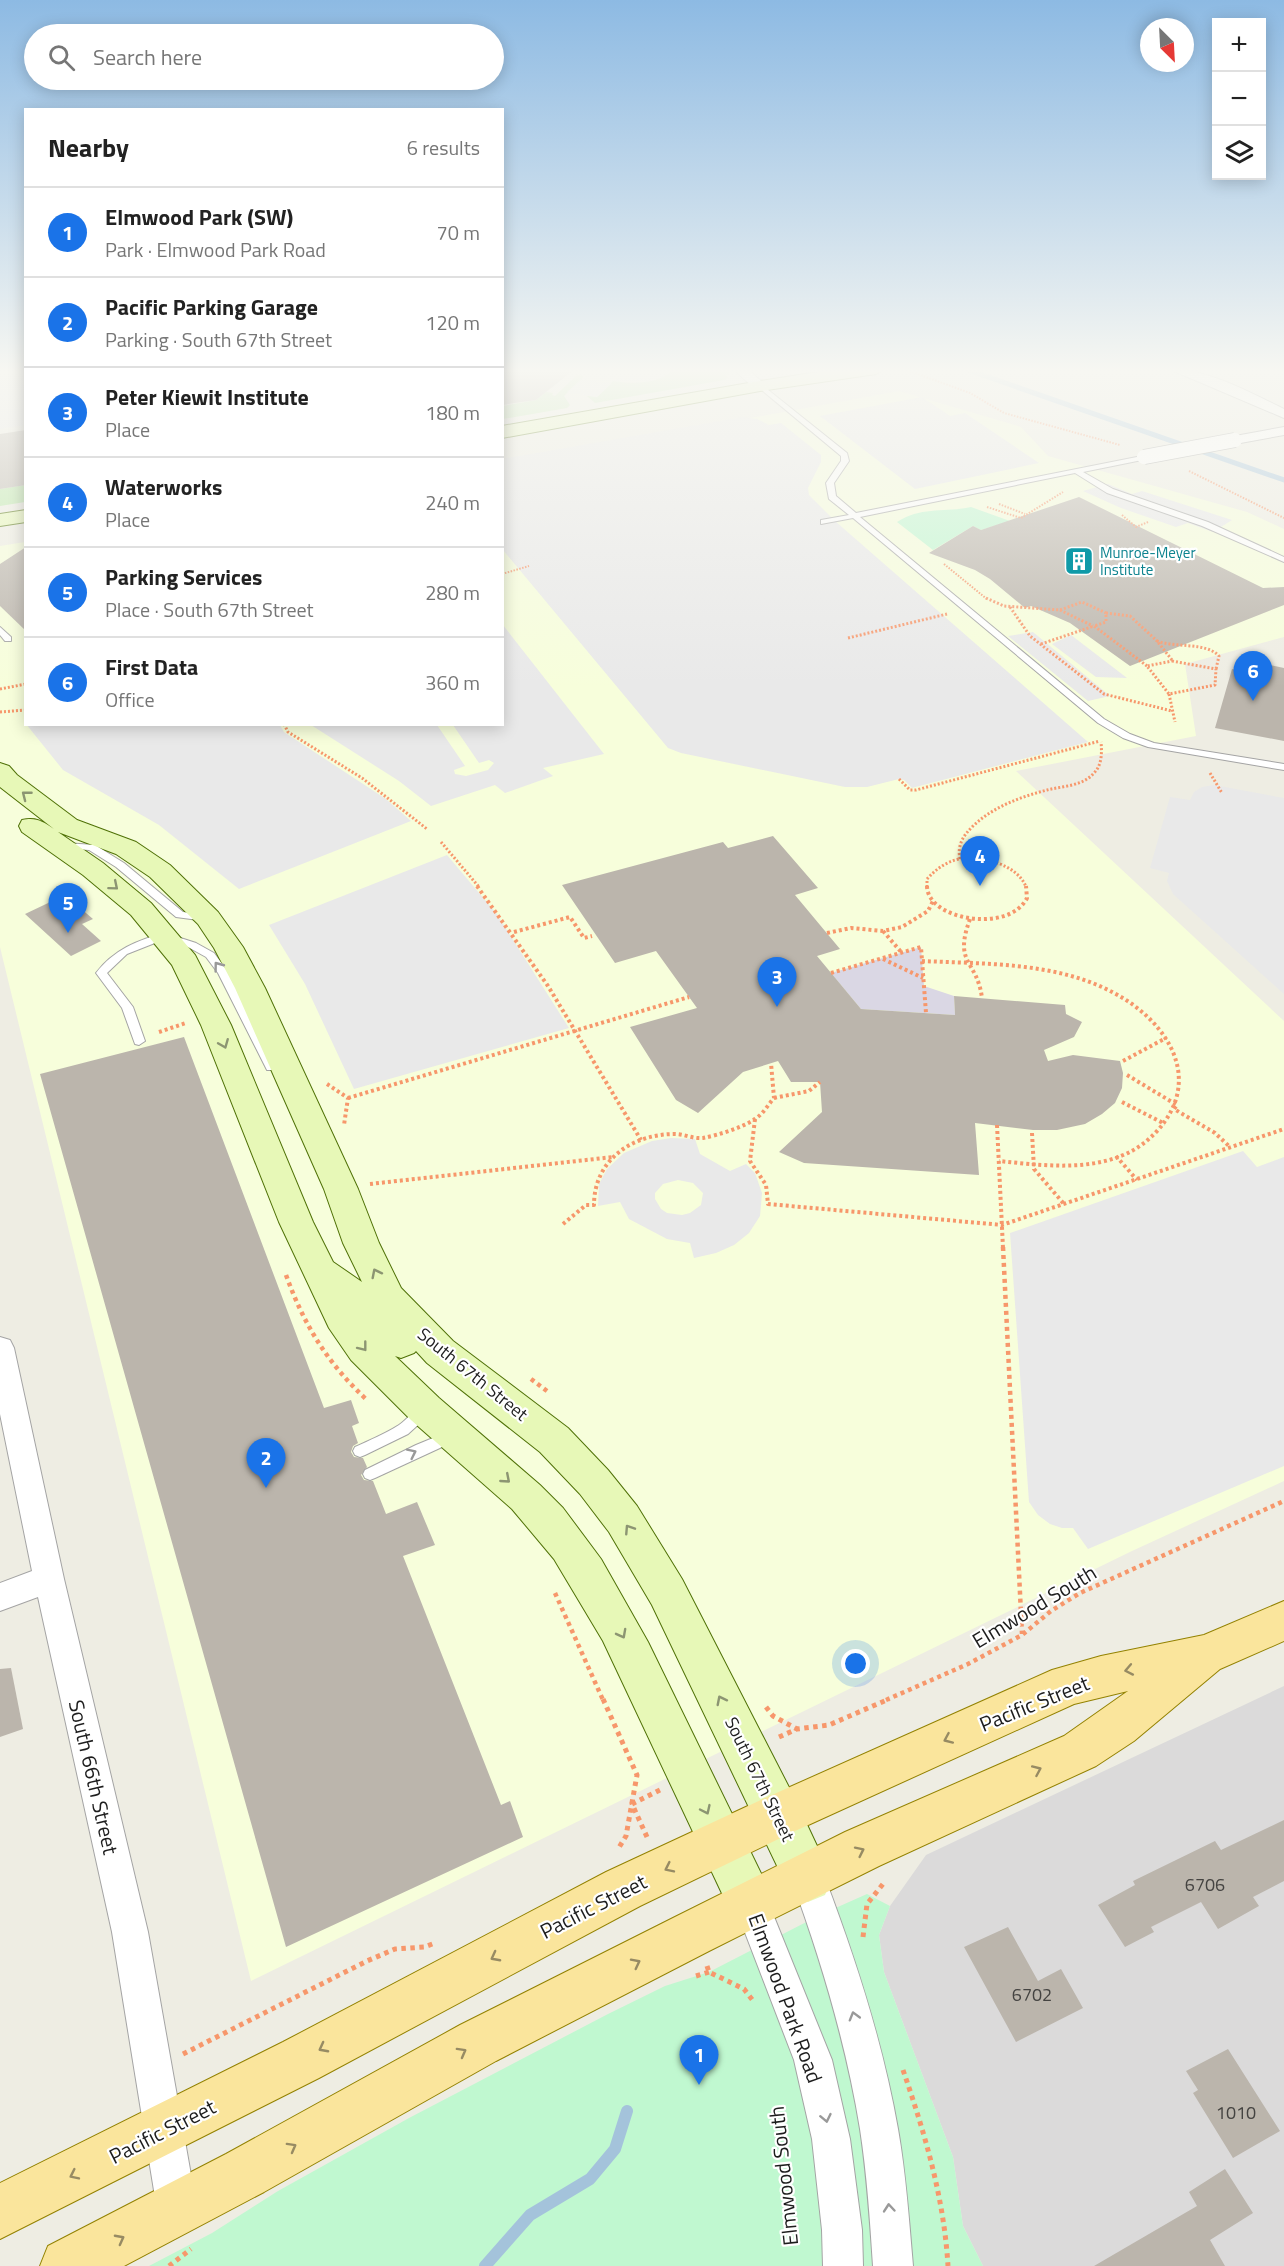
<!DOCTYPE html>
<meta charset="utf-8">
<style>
:root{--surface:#fff;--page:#f6f6f6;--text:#222;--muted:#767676;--line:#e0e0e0;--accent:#1a73e8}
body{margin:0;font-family:"Titillium Web",sans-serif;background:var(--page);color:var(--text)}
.controls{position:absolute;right:18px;top:18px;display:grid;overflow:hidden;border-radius:0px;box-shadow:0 3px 15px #0003}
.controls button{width:54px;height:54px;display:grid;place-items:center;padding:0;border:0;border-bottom:2px solid var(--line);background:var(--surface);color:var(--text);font:30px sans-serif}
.compass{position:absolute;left:1140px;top:18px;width:54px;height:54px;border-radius:50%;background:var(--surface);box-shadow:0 3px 15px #0003;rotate:156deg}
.you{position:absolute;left:856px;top:1664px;width:21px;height:21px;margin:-15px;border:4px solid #fff;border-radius:50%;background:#1a73e8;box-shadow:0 0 0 9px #1a73e833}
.badge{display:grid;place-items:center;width:39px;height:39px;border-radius:50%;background:var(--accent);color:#fff;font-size:20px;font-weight:700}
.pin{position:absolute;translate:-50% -50px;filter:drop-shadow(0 2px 3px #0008)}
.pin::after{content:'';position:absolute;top:32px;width:21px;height:18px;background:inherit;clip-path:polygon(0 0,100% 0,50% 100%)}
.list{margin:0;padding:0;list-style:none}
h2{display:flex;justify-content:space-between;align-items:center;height:78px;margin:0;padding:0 24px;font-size:26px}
h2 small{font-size:20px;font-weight:400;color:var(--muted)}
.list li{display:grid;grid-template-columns:39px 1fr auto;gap:18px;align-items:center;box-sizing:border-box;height:90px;padding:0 24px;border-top:2px solid var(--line)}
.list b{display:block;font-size:22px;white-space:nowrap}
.list p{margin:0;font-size:20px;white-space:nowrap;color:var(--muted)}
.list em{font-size:20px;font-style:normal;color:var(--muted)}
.icon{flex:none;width:33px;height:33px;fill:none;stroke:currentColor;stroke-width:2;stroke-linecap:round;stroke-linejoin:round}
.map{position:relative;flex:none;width:1284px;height:2266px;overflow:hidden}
.search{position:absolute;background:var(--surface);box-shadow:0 3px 15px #0003;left:24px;top:24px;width:480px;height:66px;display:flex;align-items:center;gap:15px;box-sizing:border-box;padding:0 21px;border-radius:33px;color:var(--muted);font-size:22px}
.panel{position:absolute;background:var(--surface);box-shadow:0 3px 15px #0003;left:24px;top:108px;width:480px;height:618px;border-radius:0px}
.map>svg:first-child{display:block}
</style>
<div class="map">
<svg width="1284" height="2266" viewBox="0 0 1284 2266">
<rect width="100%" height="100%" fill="#eeede3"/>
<path fill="#dbdada" d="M1284,1686v580h-301l-20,-40 -10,-69 -69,-185 -5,-37 11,-29 36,-51z"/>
<path fill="#f7fedb" d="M899,391l122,36 27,29 199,56 37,17v108l-99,27 11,72 -180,35 268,250v460l-152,70 -881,430 -251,-1034v-401l25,-4 1,182h476l1,-261z"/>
<g fill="#bbe8a9">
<path d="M673,369h53l4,4 -5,2 3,2 -4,3 -129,23 -8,-7 10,1 16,-16c18,3 47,4 60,-12z"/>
<path d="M577,375l7,1 -20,20 6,9 -3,3 -64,11v-13l33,-6 10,-8 7,1 -1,2 3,1z"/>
<path d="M25,485v17l-25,4v-17z"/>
</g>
<g fill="#c0f8d0">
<path d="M971,507l39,14 -29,9 -8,-4 -40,24 -36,-28c25,-16 47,-9 74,-15z"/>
<path d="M867,1894l23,12 -11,29 5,37 69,185 10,69 20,40h-834l63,-33 66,-42 131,-73 199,-104 57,-28 44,-14 113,-58z"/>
</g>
<g fill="#e9e9e9" fill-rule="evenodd">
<path d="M0,369h25v11l-6,2 6,3v40l-25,4z"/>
<path d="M669,369l-16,10 -14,2 -25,-1 11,-10z"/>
<path d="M582,379l29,5 -14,13 -30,-5z"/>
<path d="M922,397l28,19 15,-3 74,50 -124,26 -95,-73z"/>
<path d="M743,417l14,2 12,6 12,-2 40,32v7l-13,26 1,7 26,26 253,221 -176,46 -8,-8 -5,-1 -32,8h-22l-164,-34 -13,-5 -165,-198 -1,-91z"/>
<path d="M1108,484l24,10 10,-3 90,29 -19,12 -25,-9 -12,4 -55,-19 -38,-17z"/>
<path d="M503,625l101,129 -61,14 10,8 -48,17 -10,-8 -64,21 -32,-25 -88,-56h126l28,41 -11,4 1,4 11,2 22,-6 6,-7 -5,-3 -10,3 -26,-38 49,-1z"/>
<path d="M1033,632l77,64 -22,5 -80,-65z"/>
<path d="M1071,635l56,43 -31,-1 -44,-33z"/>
<path d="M26,724l254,1 4,7 102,67 25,22 -172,68 -80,-64 -96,-55z"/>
<path d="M1214,785l70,13v196l-111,-100 -6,-13 2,-8 -19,-5 20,-71 20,3 4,-8 8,-5z"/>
<path d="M447,855l49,58 73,115 -215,61 -49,-105 -36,-59z"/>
<path d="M671,1138l24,1 5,15 30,17 16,-7 9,9 7,20 -2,23 -11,17 -15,12 -18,8 -22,5 -4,-15 -23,-4 -38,-20 -9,-17 -22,4 1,-22 8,-15 17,-16 28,-12zM678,1180l15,3 10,10 -2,12 -11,8 -8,2 -15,-2 -6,-4 -6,-10v-6l8,-9z"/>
<path d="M1243,1151l14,16 27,-10v309l-196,83 -15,-21h-11l-12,-4 -12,-9 -9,-13 -19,-269z"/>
</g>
<path fill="#dad7e4" d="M921,947l3,39 30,10 1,19 -94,-6 -30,-36z"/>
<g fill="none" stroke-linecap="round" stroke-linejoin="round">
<path stroke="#a4c3db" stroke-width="5" d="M965,369l319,111"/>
<path stroke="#a4c3db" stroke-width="12" d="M485,2266l45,-51 60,-36 25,-30 12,-38"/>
</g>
<g fill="#bbb5ac">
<path d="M502,369h73l-39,31 -34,5z"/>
<path d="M26,430v55l-26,4v-55z"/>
<path d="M1079,497l184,91 21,-1v18l-154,61 -60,-43 -39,-17 -6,2 -35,-29 -15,-9 -46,-17 44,-27 8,4z"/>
<path d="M26,547v84l-26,-25v-42z"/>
<path d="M1265,664l19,4v73l-69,-13 17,-59 31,6z"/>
<path d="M773,836l45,52 -23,7 45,54 -23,7 44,53 94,6 -1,-19 111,9 1,9 16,8 -8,15 -30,13 4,11 25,-6 47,6 3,12 -1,15 -7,15 -13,11 -17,10 -28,6h-24l-58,-7 4,52 -175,-12 -25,-11 43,-40 -2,-30h-29l-13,-21 -35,11 -45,41 -22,-13 -46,-73 67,-19 -41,-57 -41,12 -53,-78 161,-43 5,6z"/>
<path d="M65,895l28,24 -11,5 19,17 -30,15 -46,-42z"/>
<path d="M184,1037l140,371 27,-8 8,23 -7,3 6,17 -5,3 -2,6 3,5 9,1 4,9 -6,8 3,5 9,1 13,33 31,-12 18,43 -32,11 98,249 9,-4 13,36 -237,110 -246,-873z"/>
<path d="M11,1668l12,61 -23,8v-68z"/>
<path d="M1284,1820v61l-31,16 6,9 -41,23 -17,-27 -50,25 3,5 -29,15 -27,-42 37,-20 -2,-4 82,-40 6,9z"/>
<path d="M1008,1927l30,54 23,-12 22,39 -67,34 -52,-95z"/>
<path d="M1228,2049l52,82 -47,27 -40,-65 5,-3 -12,-19z"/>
<path d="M1225,2169l28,44 -43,27 15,26h-131l103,-60 -8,-14z"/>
</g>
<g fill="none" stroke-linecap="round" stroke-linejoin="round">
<g stroke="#a4a4a4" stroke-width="2">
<g id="lane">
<path d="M758,385h4l85,68 2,8 -15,22 2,13 20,17 291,-58v4l-64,13 30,17 95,33 76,35v5l-82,-36 -95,-33 -32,-20 -215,44 244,202 26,15 24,9 130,21v6l-136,-23 -25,-9 -25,-15 -245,-205 -32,6v-4l28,-5 -20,-16 -3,-16 15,-22v-5l-83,-69z"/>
<path d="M0,627l11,10v4h-6l-5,-6z"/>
<path d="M64,843l31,2 29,18 59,49 23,3 5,3 -5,3 -30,-4 -60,-50 -27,-17 -29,-2 -1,-2z"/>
<path d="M165,933l31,10 18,10 14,19 49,95 -2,3h-8l-49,-97 -12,-16 -18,-10 -23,-8 -38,15 -20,19 26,34 12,34 -6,4 -4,-1 -13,-36 -26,-35c18,-23 41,-33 69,-40z"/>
<path d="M425,1404l5,2 2,4 -2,4 -22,20 -43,21 -5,2 -5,-2 -2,-4 2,-4c15,-7 30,-13 44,-22 9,-6 16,-17 26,-21z"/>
<path d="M450,1431l5,2 2,4 -2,4 -80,37 -5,2 -5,-2 -2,-4 2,-4 51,-25z"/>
</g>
</g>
<g stroke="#a4a4a4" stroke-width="2">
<g id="street">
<path d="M733,369h14l20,17 -7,4 -5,-1z"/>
<path d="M1169,369c39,0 80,23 115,40v9z"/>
<path d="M1284,427v8l-49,9 -7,-4 7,-4z"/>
<path d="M0,1337l10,3 4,8 50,231 84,353 49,277 -6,14 -14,6 -14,-6 -6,-14 -45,-277 -74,-335 -38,14v-28l32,-12 -32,-157z"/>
<path d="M808,1861l12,5 5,12c31,82 58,165 73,251 8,45 11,91 15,137h-40c-3,-46 -6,-92 -13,-137 -14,-86 -39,-169 -69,-251l5,-12z"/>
<path d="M752,1886l12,6 68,168 18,79 12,91 1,36h-40l-1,-36 -10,-91 -18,-79 -60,-156 6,-12z"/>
</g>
</g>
<g stroke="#4f7106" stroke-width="2">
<g id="secondary">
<path d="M837,369h48l-9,5 -116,17 -258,47v-12l258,-45z"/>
<path d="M26,510v12l-26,4v-12z"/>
<path d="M0,763l9,3 8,9 60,45 59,22 34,23 48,47 25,35 22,41 93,201 21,54 22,45 52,53 115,87 40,42 29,36 45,73 113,220 37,79 -7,17 -17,7 -17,-7 -139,-290 -43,-73 -29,-38 -40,-42 -113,-89 -11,-12 -2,2 -13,5 -6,-2 44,42 101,87 23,23 38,51 47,83 128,262 -7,17 -17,7 -17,-7 -132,-280 -49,-82 -42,-50 -101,-89 -60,-60 -22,-32 -50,-106 -78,-197 -29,-60 -41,-50 -48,-40 -61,-43 -3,-6 3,-6c14,-3 20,1 32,9l-54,-42zM58,832l58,22 34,23 48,47 16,24 21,40 89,201 19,54 19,39 -29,-20 -20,-40 -82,-197 -36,-70 -44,-52 -48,-40z"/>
</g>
</g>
<g stroke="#938202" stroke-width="2">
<path id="primary" d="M1284,1601v40l-64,28 -86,72 -38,25 -217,100 -170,85 -213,110 -232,131 -140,74h-84l8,-20 178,-92 234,-129 215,-108 170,-85 219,-96 64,-45 -54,13 -279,127 -155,75 -321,172 -319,161v-56l283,-141 323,-170 157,-73 289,-129 49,-14 103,-21z"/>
</g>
<g stroke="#f7976b" stroke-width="2" stroke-dasharray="1.5 1.5" stroke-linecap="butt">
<path d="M904,369l66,24 34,20 116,32"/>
<path d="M1189,471l95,47"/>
<path d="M999,504l26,10"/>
<path d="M987,507l34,11 42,-26"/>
<path d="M1122,515l14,12 12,-5"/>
<path d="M944,564l44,36"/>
<path d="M502,574l27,-8"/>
</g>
<g stroke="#f7976b" stroke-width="3" stroke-dasharray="2 2" stroke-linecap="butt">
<path d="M986,598l18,8 56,4 22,-8 24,11"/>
<path d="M1010,607l20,29 74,58 68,17"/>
<path d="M1060,610l33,16"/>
<path d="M848,638l99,-24"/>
<path d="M1041,644l53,-18"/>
<path d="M1172,660l-15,-19c19,7 49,1 62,15l-3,13"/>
<path d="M1172,661l44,8 -1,16 -46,9 -22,-28z"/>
<path d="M1147,666l-53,-40 12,-4v-9l24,3 27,25"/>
<path d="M0,689l26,-5"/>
<path d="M1169,694l6,28"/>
<path d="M0,712l26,-2"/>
<path d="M284,724l4,8 74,46 65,51"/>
<path d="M1210,773l12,20"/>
<path d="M899,779l11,11h6l184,-49"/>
<path d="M441,842l38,45"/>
<path d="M960,859c-3,-14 3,-23 13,-33 20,-19 47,-29 74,-36 16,-4 36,-4 47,-17 8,-8 8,-20 7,-31"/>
<path d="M927,887v-8c9,-10 19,-17 32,-20 23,-4 59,6 67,28"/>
</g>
<g stroke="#f7976b" stroke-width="4" stroke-dasharray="3 3" stroke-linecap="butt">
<path d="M477,886l71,100 93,154"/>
<path d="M927,886c0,34 82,48 100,12l-1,-12"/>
<path d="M970,919c-17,46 7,40 12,79"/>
<path d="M883,931l19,22"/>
<path d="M514,932l56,-15 14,21 8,-2"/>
<path d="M827,933l24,-5 32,3 19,-4 26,-16 5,-10"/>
<path d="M883,959l40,19"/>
<path d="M922,961c64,3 135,1 192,32 53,28 90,85 44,137 -11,12 -22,20 -37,26 -38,15 -82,9 -122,5"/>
<path d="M831,973l90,-26 5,66"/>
<path d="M159,1032l27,-9"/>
<path d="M1123,1061l43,-23"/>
<path d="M1127,1075l50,30 -3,4 41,24 15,14"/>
<path d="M327,1084l21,14 -4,27"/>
<path d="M348,1098l341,-101"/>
<path d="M774,1098l35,-7 11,-9"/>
<path d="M1122,1102l43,22"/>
<path d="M755,1119l-5,42 16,24 2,19 234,21 282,-96"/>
<path d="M997,1125l6,123"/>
<path d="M1032,1133l2,36 30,35"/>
<path d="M1116,1156l21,24"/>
<path d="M370,1184l243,-27"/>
<path d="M563,1224l23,-19h8c0,-45 38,-71 81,-71 9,0 18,5 28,4 15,-3 39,-10 52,-19 8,-5 13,-14 19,-21l-3,-35"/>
</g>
<g stroke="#f7976b" stroke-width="4.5" stroke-dasharray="4 4" stroke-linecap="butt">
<path d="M1003,1247l19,387"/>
<path d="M286,1275c18,50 42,89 81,125"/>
<path d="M531,1379l16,12"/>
<path d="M555,1593l48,107"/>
<path d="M886,1700l82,-36 54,-29 29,-24 29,-18 204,-92"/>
</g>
<g stroke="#f7976b" stroke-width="5" stroke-dasharray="4.5 4.5" stroke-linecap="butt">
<path d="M603,1699l34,76 -11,61 -8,13"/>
<path d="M766,1707l7,9 24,13"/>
<path d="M779,1737l18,-8 32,-4 60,-26"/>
<path d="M647,1837l-15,-33 28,-14"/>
<path d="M863,1937l4,-33 16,-20"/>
<path d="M707,1966l2,6 35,17 10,13"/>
<path d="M696,1976l13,-4"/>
<path d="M183,2054l184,-93 28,-12 29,-2 11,-4"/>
<path d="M903,2070c22,64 41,128 45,196"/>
<path d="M169,2266l22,-17"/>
</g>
<use href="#lane" fill="#fff" fill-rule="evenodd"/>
<use href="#street" fill="#fff" fill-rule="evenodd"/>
<use href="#secondary" fill="#e7f8b7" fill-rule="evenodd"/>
<use href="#primary" fill="#fae59c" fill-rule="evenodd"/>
<g stroke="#a4a4a4" stroke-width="16" stroke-linecap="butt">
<path id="street-bridge" d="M1144,457l91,-17"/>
</g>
<use href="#street-bridge" stroke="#fff" stroke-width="14"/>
</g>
<defs><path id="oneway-chevron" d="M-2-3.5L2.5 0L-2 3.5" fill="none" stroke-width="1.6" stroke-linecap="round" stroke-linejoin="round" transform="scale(1.5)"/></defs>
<g stroke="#8c9572">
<use href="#oneway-chevron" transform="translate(26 795) rotate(-142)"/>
<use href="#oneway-chevron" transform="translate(114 886) rotate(40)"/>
<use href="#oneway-chevron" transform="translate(224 1044) rotate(68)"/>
<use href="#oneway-chevron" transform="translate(376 1273) rotate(-117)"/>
<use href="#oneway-chevron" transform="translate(363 1347) rotate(52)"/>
<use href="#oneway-chevron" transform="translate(506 1479) rotate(41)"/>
<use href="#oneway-chevron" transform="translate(629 1529) rotate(-123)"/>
<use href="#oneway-chevron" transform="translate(622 1634) rotate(62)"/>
<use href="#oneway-chevron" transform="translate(721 1700) rotate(-117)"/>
<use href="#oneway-chevron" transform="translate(706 1810) rotate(65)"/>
</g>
<g stroke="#999">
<use href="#oneway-chevron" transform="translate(218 966) rotate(-127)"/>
<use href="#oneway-chevron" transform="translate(412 1453) rotate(-26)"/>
<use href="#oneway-chevron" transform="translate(854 2016) rotate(-106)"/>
<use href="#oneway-chevron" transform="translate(826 2118) rotate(78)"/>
<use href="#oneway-chevron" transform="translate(889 2208) rotate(-95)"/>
</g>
<g stroke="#978b63">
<use href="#oneway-chevron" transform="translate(1129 1670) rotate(169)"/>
<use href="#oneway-chevron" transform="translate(948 1739) rotate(156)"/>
<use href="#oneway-chevron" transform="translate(1037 1770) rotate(-24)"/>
<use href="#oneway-chevron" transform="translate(860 1851) rotate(-26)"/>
<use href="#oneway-chevron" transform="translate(669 1868) rotate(154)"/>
<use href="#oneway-chevron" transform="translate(495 1957) rotate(152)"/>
<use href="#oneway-chevron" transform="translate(636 1963) rotate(-27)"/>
<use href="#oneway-chevron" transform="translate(323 2048) rotate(152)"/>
<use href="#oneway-chevron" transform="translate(462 2052) rotate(-29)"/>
<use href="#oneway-chevron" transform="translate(292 2147) rotate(-29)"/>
<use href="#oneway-chevron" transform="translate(74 2175) rotate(154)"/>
<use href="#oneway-chevron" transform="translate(120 2239) rotate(-28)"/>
</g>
<linearGradient id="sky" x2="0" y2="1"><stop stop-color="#8dbae3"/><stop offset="0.54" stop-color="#f7f7f2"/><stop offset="1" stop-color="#f7f7f2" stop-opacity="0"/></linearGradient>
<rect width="1284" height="687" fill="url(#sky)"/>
<defs>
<g id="building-square" transform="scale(1.5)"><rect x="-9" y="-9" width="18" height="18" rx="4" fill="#0f9aa8" stroke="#fff"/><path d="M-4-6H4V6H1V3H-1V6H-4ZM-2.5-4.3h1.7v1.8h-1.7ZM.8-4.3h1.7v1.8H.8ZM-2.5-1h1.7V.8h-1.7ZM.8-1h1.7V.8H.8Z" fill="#fff"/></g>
</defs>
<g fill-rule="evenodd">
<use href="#building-square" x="1079" y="561"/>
</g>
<g text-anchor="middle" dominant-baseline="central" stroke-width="4.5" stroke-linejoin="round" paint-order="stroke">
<g font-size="15" fill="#0d838f" stroke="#fff" text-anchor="start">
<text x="1100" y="552">Munroe-Meyer<tspan x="1100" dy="17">Institute</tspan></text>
</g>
<g font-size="18" fill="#1d1d1d" stroke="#fff">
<text transform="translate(473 1374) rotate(39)">South 67th Street</text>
<text transform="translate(760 1779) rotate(64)">South 67th Street</text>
</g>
<g font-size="18" fill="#444341">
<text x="1205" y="1884">6706</text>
<text x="1032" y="1994">6702</text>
<text x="1236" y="2112">1010</text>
</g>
<g font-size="21" fill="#1d1d1d" stroke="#fff">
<text transform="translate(1034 1606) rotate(-31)">Elmwood South</text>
<text transform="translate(1034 1703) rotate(-22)">Pacific Street</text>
<text transform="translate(94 1777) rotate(77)">South 66th Street</text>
<text transform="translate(593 1906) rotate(-27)">Pacific Street</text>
<text transform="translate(786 1998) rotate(70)">Elmwood Park Road</text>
<text transform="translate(162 2131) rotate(-27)">Pacific Street</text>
<text transform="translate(783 2176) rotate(-96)">Elmwood South</text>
</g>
</g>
</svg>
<div class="controls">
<button>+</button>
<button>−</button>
<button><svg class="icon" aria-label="layers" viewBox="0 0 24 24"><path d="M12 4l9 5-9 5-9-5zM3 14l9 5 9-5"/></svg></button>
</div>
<svg class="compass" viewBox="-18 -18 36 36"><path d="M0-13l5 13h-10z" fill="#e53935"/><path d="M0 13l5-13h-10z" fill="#767676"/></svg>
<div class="you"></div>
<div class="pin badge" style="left:699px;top:2085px">1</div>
<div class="pin badge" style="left:266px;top:1488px">2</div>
<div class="pin badge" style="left:777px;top:1007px">3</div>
<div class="pin badge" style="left:980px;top:886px">4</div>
<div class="pin badge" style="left:68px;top:933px">5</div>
<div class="pin badge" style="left:1253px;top:701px">6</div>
<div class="search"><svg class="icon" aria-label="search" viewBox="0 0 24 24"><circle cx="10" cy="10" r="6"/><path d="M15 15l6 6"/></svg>Search here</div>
<section class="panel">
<h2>Nearby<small>6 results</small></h2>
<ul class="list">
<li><span class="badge">1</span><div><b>Elmwood Park (SW)</b><p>Park · Elmwood Park Road</p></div><em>70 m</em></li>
<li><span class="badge">2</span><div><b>Pacific Parking Garage</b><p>Parking · South 67th Street</p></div><em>120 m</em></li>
<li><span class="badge">3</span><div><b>Peter Kiewit Institute</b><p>Place</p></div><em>180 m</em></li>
<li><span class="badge">4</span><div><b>Waterworks</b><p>Place</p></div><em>240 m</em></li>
<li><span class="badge">5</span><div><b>Parking Services</b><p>Place · South 67th Street</p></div><em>280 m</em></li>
<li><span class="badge">6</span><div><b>First Data</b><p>Office</p></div><em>360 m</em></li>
</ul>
</section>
</div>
